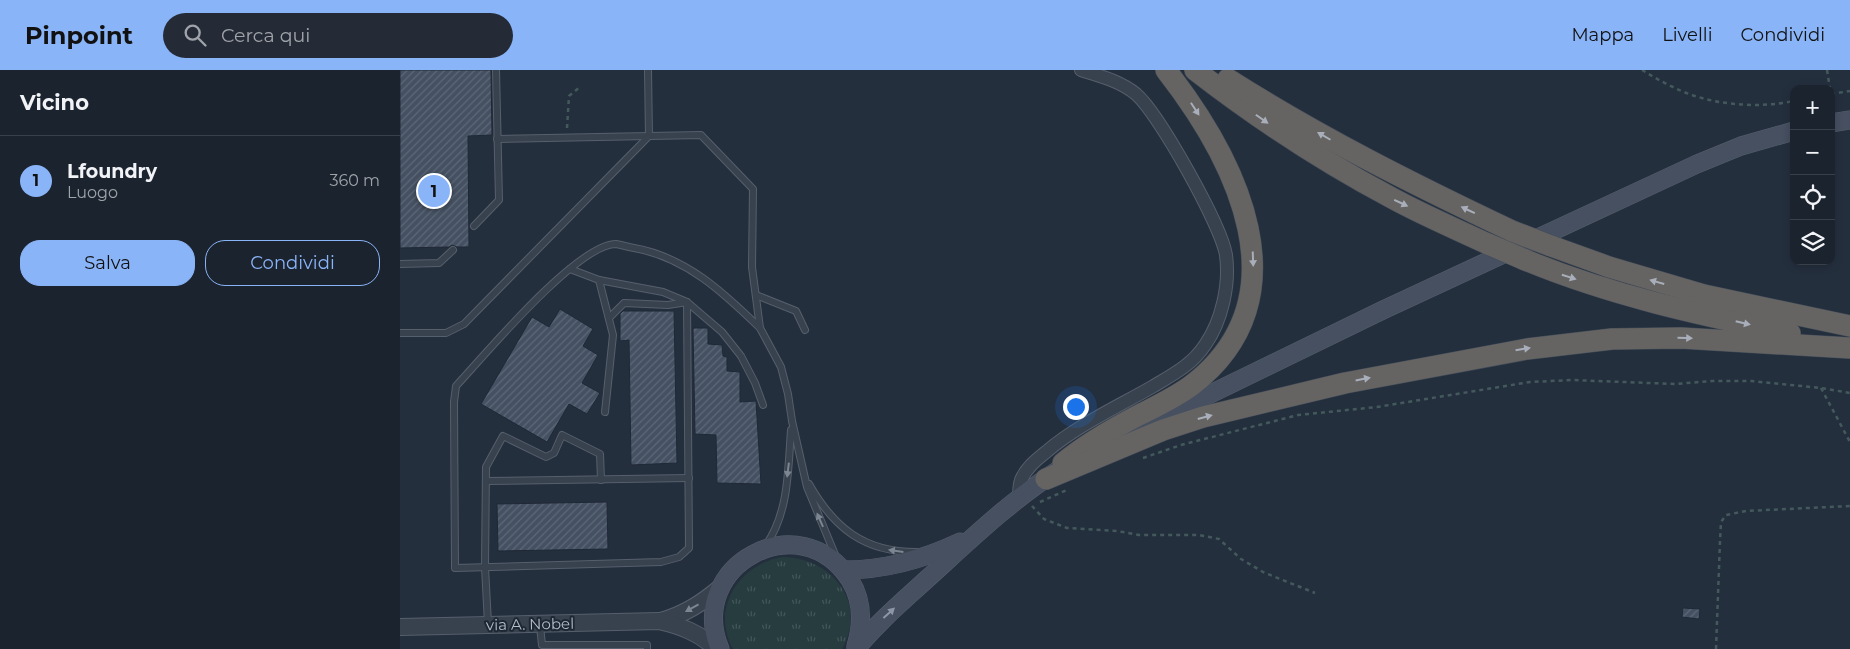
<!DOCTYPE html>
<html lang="it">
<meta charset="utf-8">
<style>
:root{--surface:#1b232e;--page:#242b36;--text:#f1f3f6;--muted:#a0a4aa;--line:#39404a;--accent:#8ab4f8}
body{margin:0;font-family:Montserrat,sans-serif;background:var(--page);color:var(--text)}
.controls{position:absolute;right:15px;top:15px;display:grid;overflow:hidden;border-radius:10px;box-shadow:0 2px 8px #0003}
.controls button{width:45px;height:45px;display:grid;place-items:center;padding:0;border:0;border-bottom:1px solid var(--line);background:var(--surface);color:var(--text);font:25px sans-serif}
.you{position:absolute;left:675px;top:336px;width:18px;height:18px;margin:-12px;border:4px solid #fff;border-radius:50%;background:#1a73e8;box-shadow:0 0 0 8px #1a73e833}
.badge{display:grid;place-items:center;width:32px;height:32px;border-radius:50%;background:var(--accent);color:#111;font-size:16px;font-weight:700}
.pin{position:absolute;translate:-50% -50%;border:2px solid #fff;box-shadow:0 1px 5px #0006}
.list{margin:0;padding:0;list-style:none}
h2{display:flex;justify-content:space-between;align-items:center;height:65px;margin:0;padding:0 20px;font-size:21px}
h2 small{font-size:16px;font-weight:400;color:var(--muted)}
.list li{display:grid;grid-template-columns:32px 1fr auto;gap:15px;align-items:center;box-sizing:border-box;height:90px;padding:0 20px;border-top:1px solid var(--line)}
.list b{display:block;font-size:19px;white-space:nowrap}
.list p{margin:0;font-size:16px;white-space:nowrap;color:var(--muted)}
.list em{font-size:16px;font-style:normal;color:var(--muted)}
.actions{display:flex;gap:10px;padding:15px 20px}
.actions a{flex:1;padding:11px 0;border:1px solid var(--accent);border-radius:20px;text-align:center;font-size:18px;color:var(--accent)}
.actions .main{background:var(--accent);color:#111}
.icon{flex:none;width:28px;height:28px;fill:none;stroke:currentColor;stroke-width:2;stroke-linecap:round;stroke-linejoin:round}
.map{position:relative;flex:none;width:1450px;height:579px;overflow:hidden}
header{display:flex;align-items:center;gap:30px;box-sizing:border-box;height:70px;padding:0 25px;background:var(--accent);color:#111}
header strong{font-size:24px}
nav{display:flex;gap:28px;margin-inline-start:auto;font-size:18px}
.search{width:350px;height:45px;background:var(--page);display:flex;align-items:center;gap:12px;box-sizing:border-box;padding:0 18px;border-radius:28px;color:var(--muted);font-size:19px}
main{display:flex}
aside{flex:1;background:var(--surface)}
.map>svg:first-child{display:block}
</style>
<header>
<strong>Pinpoint</strong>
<div class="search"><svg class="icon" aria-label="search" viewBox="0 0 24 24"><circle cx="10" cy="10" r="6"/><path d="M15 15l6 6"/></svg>Cerca qui</div>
<nav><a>Mappa</a><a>Livelli</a><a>Condividi</a></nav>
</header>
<main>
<aside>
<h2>Vicino<small></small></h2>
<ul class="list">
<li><span class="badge">1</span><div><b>Lfoundry</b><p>Luogo</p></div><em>360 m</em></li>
</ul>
<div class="actions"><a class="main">Salva</a><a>Condividi</a></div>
</aside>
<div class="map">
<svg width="1450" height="579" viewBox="0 0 1450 579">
<defs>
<pattern id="grass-tufts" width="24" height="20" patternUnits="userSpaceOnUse" patternTransform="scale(1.25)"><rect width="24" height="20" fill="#263c3f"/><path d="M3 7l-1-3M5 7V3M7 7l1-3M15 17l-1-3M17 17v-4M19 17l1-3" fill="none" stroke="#435659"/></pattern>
<pattern id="building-hatch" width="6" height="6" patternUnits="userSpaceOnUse" patternTransform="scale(1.25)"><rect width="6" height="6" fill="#455162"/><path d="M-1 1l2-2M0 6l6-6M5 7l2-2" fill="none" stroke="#5d6877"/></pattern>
</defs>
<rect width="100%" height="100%" fill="#242f3e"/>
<path fill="url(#grass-tufts)" d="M383,487c49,1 85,46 59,92h-109c-23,-42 7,-85 50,-92z"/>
<g fill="url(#building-hatch)" stroke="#1f2835">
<path d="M0,0h91l1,65 -24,1 1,111h-12l-5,-2 -3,2 -49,1z"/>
<path d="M160,239l33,20 -10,17 15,9 -16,28 18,10 -13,21 -18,-10 -22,38 -66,-38 51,-87 17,10z"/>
<path d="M223,241h51l3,152 -46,2 -2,-125 -9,1v-27z"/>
<path d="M293,258h15v16l14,1 1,11 4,1v14l13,1v30l16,-1 5,83 -44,-1 -1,-48 -21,-1z"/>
<path d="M207,432l1,47 -110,2 -1,-47z"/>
<path d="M1283,538l17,1 -1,10 -17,-2z"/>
</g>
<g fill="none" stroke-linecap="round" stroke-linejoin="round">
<g stroke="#565f6c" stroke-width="8">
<g id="service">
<path d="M97,69l204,-4 52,54 -1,78 8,61 21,39 7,27 4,27 15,66 29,70"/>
<path d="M74,156l25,-26 -3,-130"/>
<path d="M0,194l39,-1 14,-13"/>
<path d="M170,199l29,11 64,12 24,10 35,30 19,24 14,27 8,22"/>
<path d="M199,210l14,55 -8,77"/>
<path d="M356,225l40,16 9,19"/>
<path d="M209,248l15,-15 44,2 19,-3 2,246 -10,9 -18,5 -206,6 -1,-166 2,-16c28,-30 121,-142 160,-142 6,1 12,3 18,4 52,9 90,45 126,80"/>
<path d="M0,263h46l18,-9 185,-188 -1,-66"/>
<path d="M86,411l203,-3"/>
<path d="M409,414c25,44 55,68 107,68"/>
<path d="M366,475c23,-33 22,-76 25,-115"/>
<path d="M88,554l-3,-57 1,-100 17,-31 43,21 8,-4 8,-18 38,19 1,26"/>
<path d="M140,556l2,19h105v4"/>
</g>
</g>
<g stroke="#565f6c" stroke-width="14">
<path id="minor" d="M619,429c0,-7 0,-13 2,-19 5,-12 15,-20 25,-28 30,-26 71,-45 106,-65 20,-12 40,-22 53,-42 17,-24 25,-61 21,-90 -5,-30 -67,-141 -90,-161 -16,-13 -36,-18 -55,-24"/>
</g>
<g stroke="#565f6c" stroke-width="18">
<g id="tertiary">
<path d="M261,551c24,-7 41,-18 60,-34"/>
<path d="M0,557l259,-6c22,5 41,12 57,28"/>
</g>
</g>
<g stroke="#565f6c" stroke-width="19">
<g id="secondary">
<path d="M1431,53l19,-3"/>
<path d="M718,369l265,-129 314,-146 44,-18 53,-15"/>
<path d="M444,500c41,0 78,-10 116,-28"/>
<path d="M320,579c-35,-84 81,-146 130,-69 13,21 13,43 6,66"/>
<path d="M456,579c21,-26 46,-47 71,-70 42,-38 82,-77 130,-108"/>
</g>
</g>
<g stroke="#434c59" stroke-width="22">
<g id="trunk">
<path d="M795,0c62,48 127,91 197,128 31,17 64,31 96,46"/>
<path d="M828,9c91,58 187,106 284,152"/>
<path d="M1151,176l58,21 95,28 146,31"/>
<path d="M1123,189c86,36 177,56 267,74"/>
<path d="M663,393c23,-19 49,-34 76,-48 18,-9 37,-18 53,-30 114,-88 44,-225 -26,-315"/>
<path d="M646,409l117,-49 40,-13 142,-34 182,-34 85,-10 69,-1 169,10"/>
</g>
</g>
<g stroke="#44595c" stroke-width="2.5" stroke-dasharray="4 4" stroke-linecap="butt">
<path d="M1242,0c10,6 20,12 31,17 35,18 83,22 121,14"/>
<path d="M1427,0l3,19"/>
<path d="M1431,24l19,-3"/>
<path d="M167,58l2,-32 12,-10"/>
<path d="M1421,318l29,54"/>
<path d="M743,388l38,-13 117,-30 79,-8 153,-25 42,-2 103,4 37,-3h39l70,7 29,5"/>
<path d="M640,432l29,-13"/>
<path d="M632,436l12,13 23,9 50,3 22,4h60l20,4 22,20 22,13 52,21"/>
<path d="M1316,579l4,-108 1,-19 5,-7 20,-4 104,-5"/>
</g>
<use href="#service" stroke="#38414e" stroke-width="6"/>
<use href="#minor" stroke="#38414e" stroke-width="12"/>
<use href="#tertiary" stroke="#38414e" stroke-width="16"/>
<use href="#secondary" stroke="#465061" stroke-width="18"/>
<use href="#trunk" stroke="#656462" stroke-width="21"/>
<g stroke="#434c59" stroke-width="22" stroke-linecap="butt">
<g id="trunk-bridge">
<path d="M1112,161l39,15"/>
<path d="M1088,174l35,15"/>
</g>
</g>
<use href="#trunk-bridge" stroke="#656462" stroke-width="21"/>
</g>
<defs><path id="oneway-solid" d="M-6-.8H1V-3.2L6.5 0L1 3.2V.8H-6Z" transform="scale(1.25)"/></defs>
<g fill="#a8afba">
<use href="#oneway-solid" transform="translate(795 39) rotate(57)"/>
<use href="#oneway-solid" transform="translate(862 49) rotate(35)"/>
<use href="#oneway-solid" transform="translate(924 66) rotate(-150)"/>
<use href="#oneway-solid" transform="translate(1001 133) rotate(25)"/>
<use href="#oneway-solid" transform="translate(1068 140) rotate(-155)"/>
<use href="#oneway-solid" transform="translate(853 189) rotate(88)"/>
<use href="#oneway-solid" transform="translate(1169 207) rotate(18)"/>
<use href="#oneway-solid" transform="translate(1257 212) rotate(-164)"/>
<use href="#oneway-solid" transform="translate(1343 253) rotate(13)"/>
<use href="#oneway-solid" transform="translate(1285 268) rotate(2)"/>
<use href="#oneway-solid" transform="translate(1123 279) rotate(-9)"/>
<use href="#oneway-solid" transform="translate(963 309) rotate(-11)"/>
<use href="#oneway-solid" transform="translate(805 347) rotate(-15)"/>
</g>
<g fill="#7c8592">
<use href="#oneway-solid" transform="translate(388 400) rotate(97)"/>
<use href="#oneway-solid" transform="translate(420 450) rotate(-114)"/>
<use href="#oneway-solid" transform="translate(496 481) rotate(-172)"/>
<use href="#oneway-solid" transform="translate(292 538) rotate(151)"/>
</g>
<use fill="#8e96a5" href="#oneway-solid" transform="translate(489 543) rotate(-42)"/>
<g text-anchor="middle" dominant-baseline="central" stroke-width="4" stroke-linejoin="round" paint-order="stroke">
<g font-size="15" fill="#b4bcc9" stroke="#1d2633">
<text transform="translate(130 554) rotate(-1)">via A. Nobel</text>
</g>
</g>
</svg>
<div class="controls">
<button>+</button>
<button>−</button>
<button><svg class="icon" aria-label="locate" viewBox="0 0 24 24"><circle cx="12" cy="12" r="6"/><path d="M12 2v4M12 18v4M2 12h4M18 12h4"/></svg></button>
<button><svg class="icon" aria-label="layers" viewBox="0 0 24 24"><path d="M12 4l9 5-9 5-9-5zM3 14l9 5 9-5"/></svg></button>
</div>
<div class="you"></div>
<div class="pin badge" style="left:34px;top:121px">1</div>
</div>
</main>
